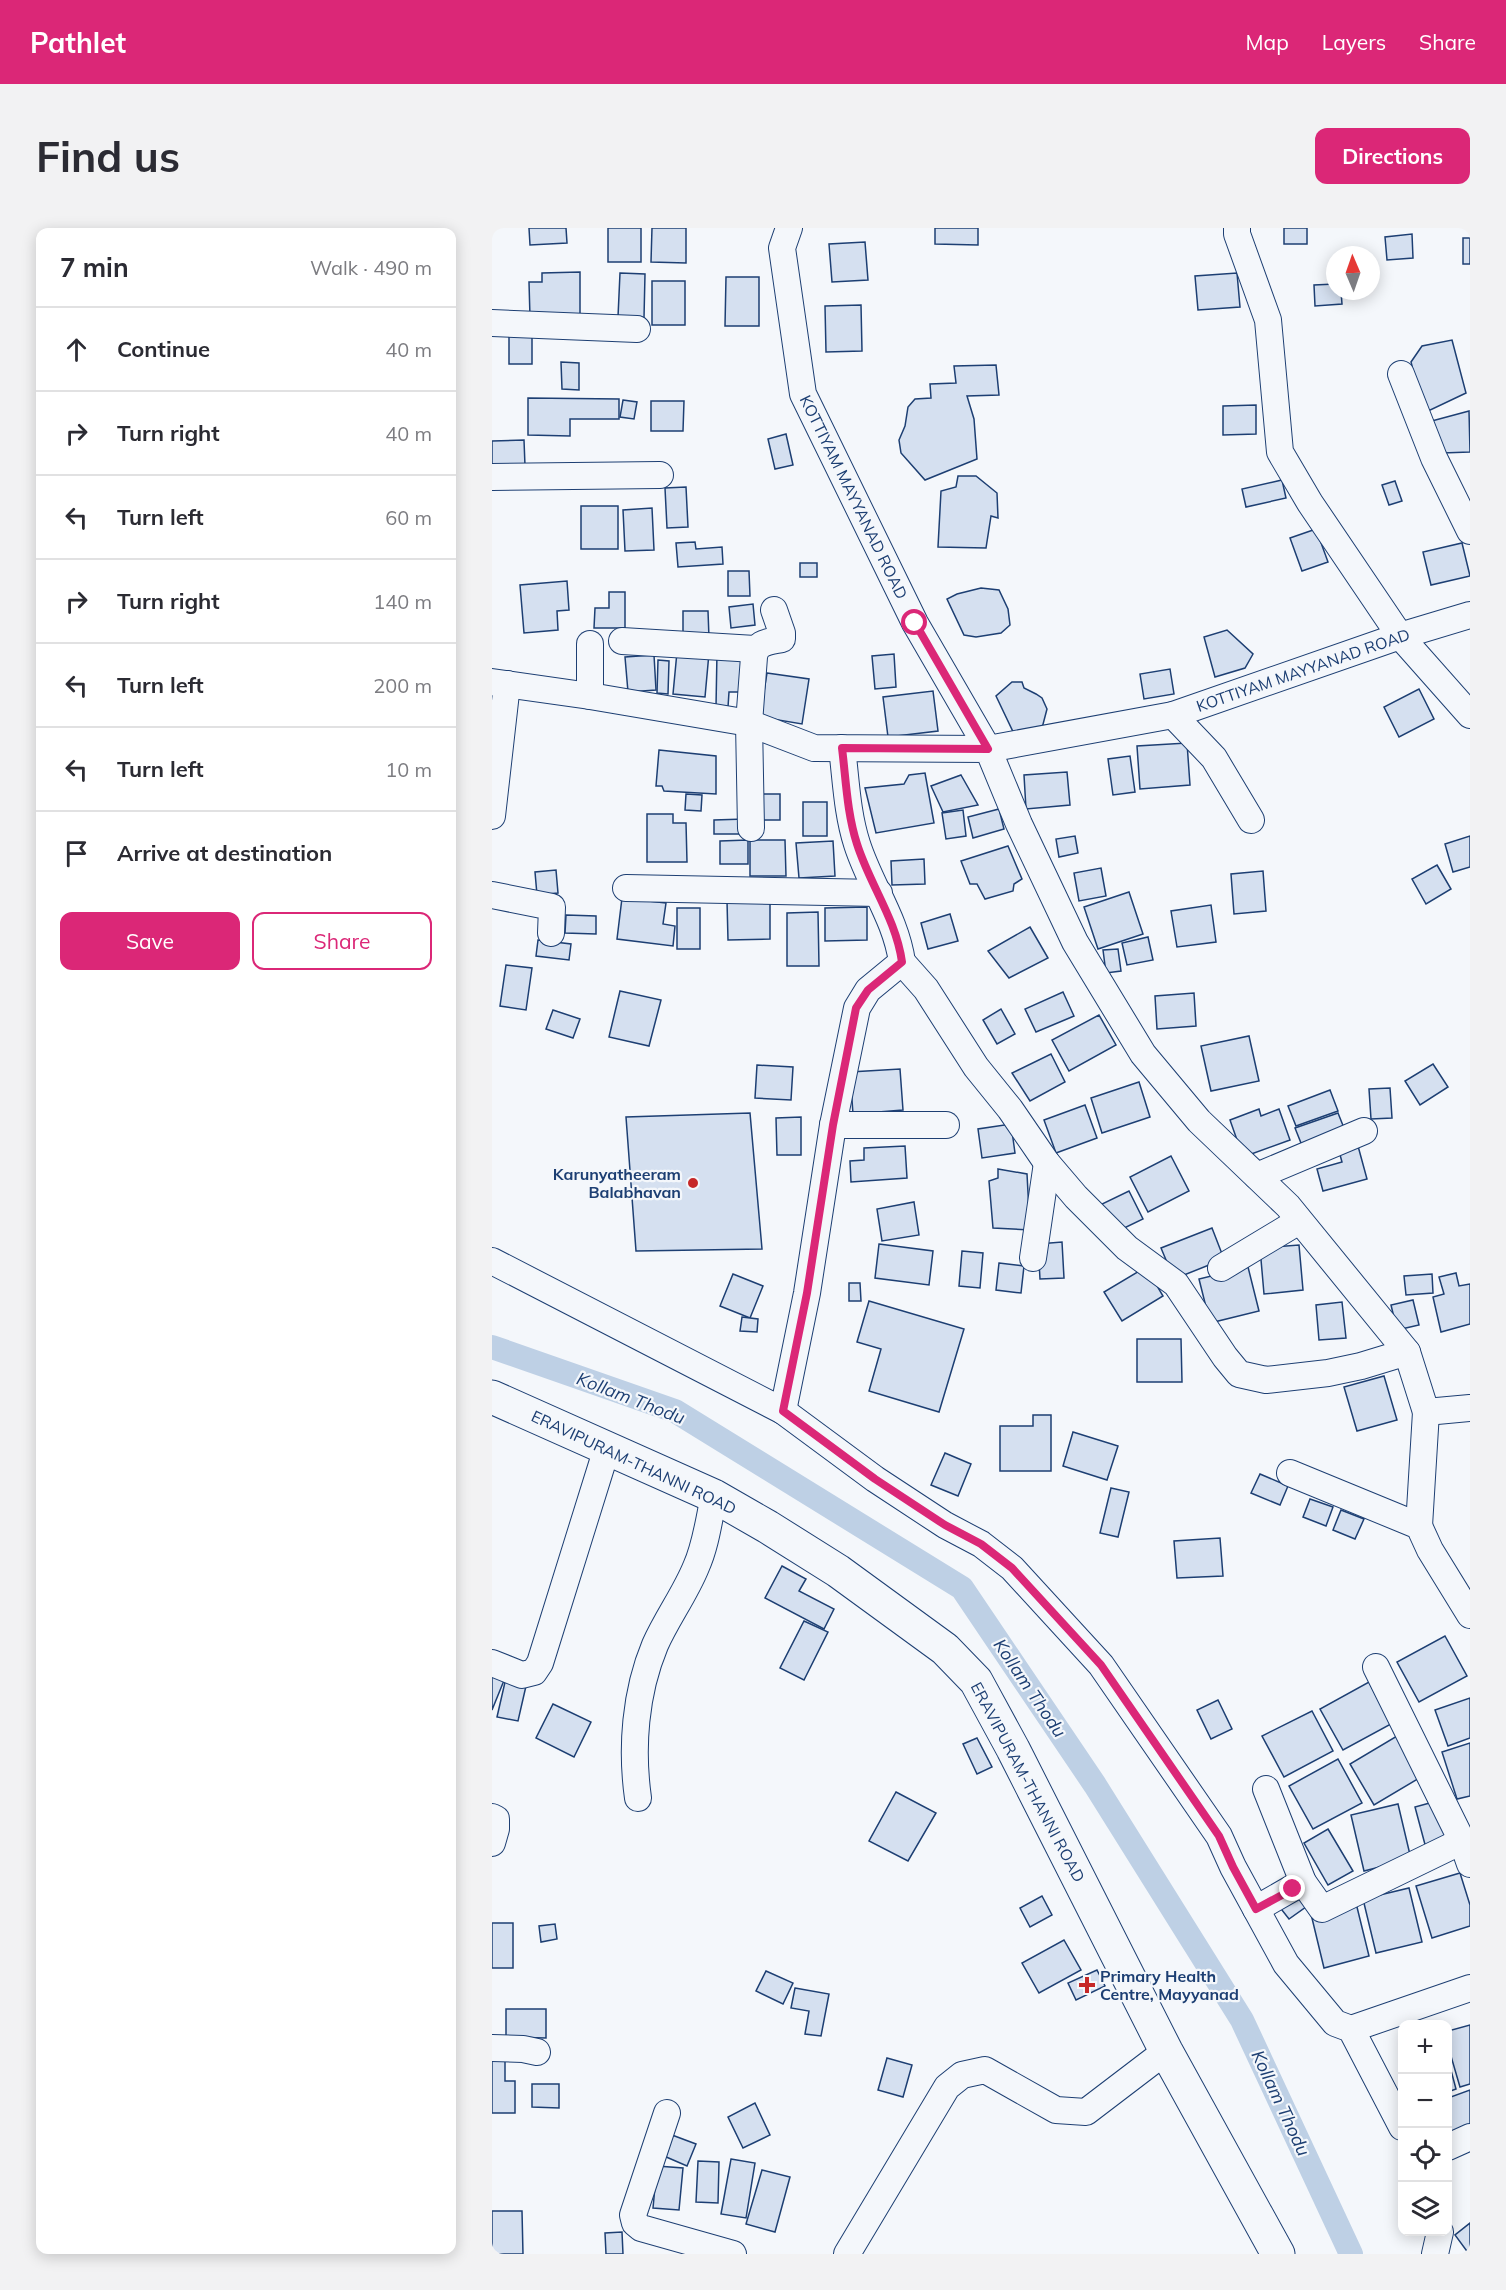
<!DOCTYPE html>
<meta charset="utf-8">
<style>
:root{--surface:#fff;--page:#f2f2f3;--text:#2b2b33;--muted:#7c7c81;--line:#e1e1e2;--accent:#db2777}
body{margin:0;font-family:Mulish,sans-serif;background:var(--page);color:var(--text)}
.controls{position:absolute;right:18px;bottom:18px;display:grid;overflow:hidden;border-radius:12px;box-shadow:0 3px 15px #0003}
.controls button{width:54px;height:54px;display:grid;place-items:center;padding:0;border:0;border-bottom:2px solid var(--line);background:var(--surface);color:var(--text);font:30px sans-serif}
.compass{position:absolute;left:834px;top:18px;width:54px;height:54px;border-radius:50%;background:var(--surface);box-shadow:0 3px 15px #0003;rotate:358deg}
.stop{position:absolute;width:18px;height:18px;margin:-14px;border:4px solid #db2777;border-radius:50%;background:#fff}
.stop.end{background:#db2777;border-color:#fff;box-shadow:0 2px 6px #0008}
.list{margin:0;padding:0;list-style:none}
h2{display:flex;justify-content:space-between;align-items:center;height:78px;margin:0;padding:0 24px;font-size:26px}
h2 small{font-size:20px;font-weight:400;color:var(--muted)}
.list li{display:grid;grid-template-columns:39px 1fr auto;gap:18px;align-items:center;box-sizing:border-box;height:84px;padding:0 24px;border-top:2px solid var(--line)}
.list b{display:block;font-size:22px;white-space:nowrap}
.list em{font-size:20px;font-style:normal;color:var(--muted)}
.actions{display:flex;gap:12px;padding:18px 24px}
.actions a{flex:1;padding:14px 0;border:2px solid var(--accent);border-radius:12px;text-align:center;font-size:21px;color:var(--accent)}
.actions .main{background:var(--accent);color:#fff}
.icon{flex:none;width:33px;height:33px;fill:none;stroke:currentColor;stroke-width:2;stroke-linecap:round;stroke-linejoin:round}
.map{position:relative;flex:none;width:978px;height:2026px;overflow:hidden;border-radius:12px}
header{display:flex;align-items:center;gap:36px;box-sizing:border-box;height:84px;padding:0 30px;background:var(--accent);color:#fff}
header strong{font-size:28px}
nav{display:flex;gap:33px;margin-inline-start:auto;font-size:21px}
.intro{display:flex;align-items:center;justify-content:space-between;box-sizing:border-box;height:144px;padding:0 36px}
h1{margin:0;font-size:42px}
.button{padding:15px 27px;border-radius:12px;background:var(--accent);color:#fff;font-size:21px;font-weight:700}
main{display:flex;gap:36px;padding:0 36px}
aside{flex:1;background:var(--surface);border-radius:12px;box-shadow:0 3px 15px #0003}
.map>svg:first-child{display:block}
</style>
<header>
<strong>Pathlet</strong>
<nav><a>Map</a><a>Layers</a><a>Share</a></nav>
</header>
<div class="intro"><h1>Find us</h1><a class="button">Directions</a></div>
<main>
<aside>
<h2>7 min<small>Walk · 490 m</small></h2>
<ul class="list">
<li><svg class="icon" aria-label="ahead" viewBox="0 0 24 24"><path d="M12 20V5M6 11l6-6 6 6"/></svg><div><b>Continue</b></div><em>40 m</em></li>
<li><svg class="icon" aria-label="right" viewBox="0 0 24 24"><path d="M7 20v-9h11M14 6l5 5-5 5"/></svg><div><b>Turn right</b></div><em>40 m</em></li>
<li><svg class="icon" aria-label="left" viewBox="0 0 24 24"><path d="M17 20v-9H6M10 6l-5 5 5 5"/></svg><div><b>Turn left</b></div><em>60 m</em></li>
<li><svg class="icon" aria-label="right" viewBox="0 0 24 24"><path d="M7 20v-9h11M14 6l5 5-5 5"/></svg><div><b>Turn right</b></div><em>140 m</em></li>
<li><svg class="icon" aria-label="left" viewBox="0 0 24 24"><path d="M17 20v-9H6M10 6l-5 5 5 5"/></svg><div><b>Turn left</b></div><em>200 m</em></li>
<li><svg class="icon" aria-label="left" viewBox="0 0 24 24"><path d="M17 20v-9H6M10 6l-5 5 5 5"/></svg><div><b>Turn left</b></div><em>10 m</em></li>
<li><svg class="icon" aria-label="arrive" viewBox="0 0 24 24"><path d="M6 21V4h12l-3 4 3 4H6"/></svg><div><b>Arrive at destination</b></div></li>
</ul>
<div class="actions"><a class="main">Save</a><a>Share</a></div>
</aside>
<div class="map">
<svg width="978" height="2026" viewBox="0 0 978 2026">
<rect width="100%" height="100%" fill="#f4f7fb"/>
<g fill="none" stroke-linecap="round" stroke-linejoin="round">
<path stroke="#bed0e5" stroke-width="24" d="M0,1119l183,64 287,177 133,197 147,235 109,234"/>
</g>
<g fill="#d5e0f0" stroke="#1d3f73" stroke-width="1.5">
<path d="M37,0h37l1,15 -37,2z"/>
<rect x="116" y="0" width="33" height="34"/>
<path d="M160,0h34v35l-35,-1z"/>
<path d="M443,0h43v17l-43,-1z"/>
<rect x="792" y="0" width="23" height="16"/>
<path d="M920,6l1,24 -26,2 -2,-23z"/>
<rect x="971" y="10" width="7" height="26"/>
<path d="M373,14l3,38 -36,2 -3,-38z"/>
<path d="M88,44v45h-50l-1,-35h13v-9z"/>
<path d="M128,45l25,1 -1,44 -26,-1z"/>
<path d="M745,45l3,34 -42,3 -3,-34z"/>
<path d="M234,49h33v49h-34z"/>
<rect x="160" y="53" width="33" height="44"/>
<path d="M843,56v7h6l1,13 -27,2 -1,-21z"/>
<path d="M369,77l1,46 -36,1 -1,-46z"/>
<rect x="17" y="105" width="23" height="31"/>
<path d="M960,112l14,53 -42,20 -13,-51 11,-16z"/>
<path d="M69,134l18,1v27l-17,-1z"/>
<path d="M504,137l3,30 -32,1 7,23 3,40 -52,21 -24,-27 -2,-13 6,-14 3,-19 7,-8 16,-1 -1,-14 26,-1 -2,-17z"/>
<path d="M36,170l91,1v20h-49v17l-42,-1z"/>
<path d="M131,172l14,2 -3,17 -14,-2z"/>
<path d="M159,173h33l-1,30h-32z"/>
<path d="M764,177v29l-33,1v-29z"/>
<path d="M977,183l1,41 -28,1 -14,-31z"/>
<path d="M294,206l7,31 -18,4 -7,-30z"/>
<path d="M32,212l1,26h-33v-25z"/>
<path d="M466,248h18l21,17 1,25 -7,-2 -5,32 -48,-1 3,-56 15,-4z"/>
<path d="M790,252l4,18 -40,9 -4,-18z"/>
<path d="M903,253l7,20 -13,4 -7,-20z"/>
<path d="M194,259l2,40 -21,1 -2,-40z"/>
<rect x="89" y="278" width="37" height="43"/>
<path d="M160,280l2,42 -29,1 -2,-41z"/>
<path d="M824,301l12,33 -26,9 -12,-33z"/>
<path d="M203,314l1,7 26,-2 1,17 -45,3 -2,-24z"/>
<path d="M970,315l8,33 -39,9 -8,-33z"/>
<rect x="308" y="335" width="17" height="14"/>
<path d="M236,343h21l1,25h-22z"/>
<path d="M75,353l2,29 -12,1 1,19 -34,3 -4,-48z"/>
<path d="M489,360l18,2 9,19 2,16 -9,8 -25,4 -12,-2 -17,-36 10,-5z"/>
<path d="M117,364h16v36h-31l1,-20h14z"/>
<path d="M261,376l2,21 -24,3 -2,-21z"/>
<path d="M191,383h25l1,27 -26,1z"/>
<path d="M735,402l26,24 -8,14 -30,9 -11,-40z"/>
<path d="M185,424l32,1 -4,44 -32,-3z"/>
<path d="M225,424h30l-1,40h-17l-1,15h-12z"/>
<path d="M402,426l2,33 -21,2 -3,-33z"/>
<path d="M162,427l2,35 -28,2 -3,-35z"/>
<path d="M166,432l11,1 -1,33 -11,-1z"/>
<path d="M678,441l4,25 -30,5 -4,-25z"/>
<path d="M275,445l42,6 -7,45 -42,-7z"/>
<path d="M520,454h10l2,6 12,6 6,4 5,11 -6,23 -24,8 -21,-44z"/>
<path d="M927,461l15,30 -35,18 -15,-30z"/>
<path d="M441,463l5,40 -50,6 -5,-40z"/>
<path d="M695,515l3,42 -50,4 -3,-43z"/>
<path d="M167,522l57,6v38l-52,-3 -2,-5h-6z"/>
<path d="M638,528l5,36 -22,3 -5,-36z"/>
<path d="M575,544l3,33 -44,4 -2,-34z"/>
<path d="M433,545l9,50 -58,10 -11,-45 39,-4 5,-9z"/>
<path d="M469,547l17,30 -35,7 -12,-26z"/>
<path d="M194,566l16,1 -1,16 -16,-1z"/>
<rect x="265" y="566" width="23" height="26"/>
<rect x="311" y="574" width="24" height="34"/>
<path d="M507,581l5,20 -31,9 -5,-21z"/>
<path d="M471,582l3,26 -20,3 -4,-26z"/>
<path d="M155,586h26v9h13l1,39h-40z"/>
<path d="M253,591v15h-31v-14z"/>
<path d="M583,608l3,17 -19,4 -3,-18z"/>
<path d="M978,608v31l-17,5 -8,-28z"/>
<path d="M256,612v24h-28v-23z"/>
<path d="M258,612h35l1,36h-36z"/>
<path d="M341,613l2,35 -36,2 -3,-35z"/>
<path d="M516,618l14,33 -8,5 -1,7 -28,8 -8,-15h-7l-9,-23z"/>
<path d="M432,631l1,25 -33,1 -1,-24z"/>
<path d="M945,637l14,24 -25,15 -14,-25z"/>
<path d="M609,640l5,28 -27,5 -5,-28z"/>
<path d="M64,642l2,23 -21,2 -2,-23z"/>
<path d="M771,643l3,40 -32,3 -3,-40z"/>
<path d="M637,664l14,42 -45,15 -14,-42z"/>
<path d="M130,670l44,5 -3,21 12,2 -2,20 -56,-7z"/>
<path d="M235,673h43v38l-42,1z"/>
<path d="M719,677l5,37 -39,5 -6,-36z"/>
<path d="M375,679v33l-42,1v-33z"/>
<rect x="185" y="680" width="23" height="41"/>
<path d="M326,684l1,54h-32v-53z"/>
<path d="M458,686l8,27 -30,8 -7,-26z"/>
<path d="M74,687l30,1v18l-31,-1z"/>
<path d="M538,699l18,31 -39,20 -21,-27z"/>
<path d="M656,709l5,23 -26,5 -5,-22z"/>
<path d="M46,712l33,4 -2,16 -33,-4z"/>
<path d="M626,721l3,22 -15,2 -3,-23z"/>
<path d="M14,737l26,3 -6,42 -26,-4z"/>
<path d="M128,763l41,9 -12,46 -40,-9z"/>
<path d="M571,764l11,24 -38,16 -11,-23z"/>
<path d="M702,765l2,33 -39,3 -2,-33z"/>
<path d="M509,781l14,25 -18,10 -14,-24z"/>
<path d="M61,782l27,9 -7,19 -27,-9z"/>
<path d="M607,787l17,30 -47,26 -17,-31z"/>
<path d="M757,808l10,45 -48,10 -10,-45z"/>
<path d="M559,826l14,28 -35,19 -18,-28z"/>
<path d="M941,836l15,23 -28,18 -15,-24z"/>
<path d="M265,837l36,2 -2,33 -36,-2z"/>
<path d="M408,841l3,41 -50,4 -3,-42z"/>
<path d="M647,854l11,35 -48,16 -11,-35z"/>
<path d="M898,860l2,30 -21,1 -2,-30z"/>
<path d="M838,862l8,21 -42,15 -8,-20z"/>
<path d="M593,877l12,33 -41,15 -12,-33z"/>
<path d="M767,881l2,7 18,-7 11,31 -47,17 -13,-37z"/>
<path d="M258,885l12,136 -126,2 -10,-134z"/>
<path d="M846,885l8,20 -43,15 -8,-20z"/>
<path d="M309,889v38h-24l-1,-37z"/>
<path d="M519,896l4,29 -33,5 -4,-29z"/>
<path d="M413,918l2,32 -56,4 -1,-21 14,-1v-12z"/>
<path d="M866,918l9,33 -44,12 -6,-22 25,-7 -3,-11z"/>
<path d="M679,928l18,35 -41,21 -18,-35z"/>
<path d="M506,941l29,5 3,56 -37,-2 -4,-47 9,-3z"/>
<path d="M637,963l14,28 -27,13 -14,-28z"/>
<path d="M422,974l5,33 -37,6 -5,-32z"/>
<path d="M720,1000l12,31 -50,20 -13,-31z"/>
<path d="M570,1014l2,36 -24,1 -2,-35z"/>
<path d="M387,1016l54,7 -4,34 -54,-7z"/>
<path d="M807,1017l4,45 -39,4 -4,-46z"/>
<path d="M470,1023l21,2 -3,35 -21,-2z"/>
<path d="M507,1035l25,3 -3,27 -25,-3z"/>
<path d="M654,1039l17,29 -41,25 -18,-29z"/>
<path d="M756,1039l11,44 -49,12 -11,-44z"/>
<path d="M964,1045l3,13 11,-2v40l-29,8 -8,-35 11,-3 -5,-17z"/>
<path d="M241,1046l30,12 -13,32 -30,-12z"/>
<path d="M940,1046l1,19 -27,2 -2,-19z"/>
<path d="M357,1055h11l1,18h-12z"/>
<path d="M921,1072l6,25 -22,5 -6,-25z"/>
<path d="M377,1073l95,28 -25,83 -70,-21 12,-42 -24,-7z"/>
<path d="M850,1074l4,36 -27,2 -3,-35z"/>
<path d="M250,1089l16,2 -1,13 -17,-1z"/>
<path d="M645,1111h44l1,43h-45z"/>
<path d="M892,1148l13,44 -40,11 -13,-44z"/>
<path d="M541,1187h18v56h-51v-45h33z"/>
<path d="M581,1204l45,14 -11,34 -44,-14z"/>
<path d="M453,1225l26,11 -13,32 -27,-11z"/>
<path d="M768,1246l28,12 -8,19 -29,-12z"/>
<path d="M619,1260l18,4 -11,45 -18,-4z"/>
<path d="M818,1271l23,8 -7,19 -23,-9z"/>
<path d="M849,1282l23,9 -9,20 -22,-9z"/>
<path d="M728,1310l3,38 -46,2 -3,-37z"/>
<path d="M290,1338l24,13 -7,12 35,18 -10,20 -59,-31z"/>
<path d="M312,1393l24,11 -24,48 -24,-12z"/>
<path d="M953,1408l22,40 -48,26 -22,-40z"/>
<path d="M0,1446l13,4 -13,32z"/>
<path d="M13,1454l21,4 -8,35 -21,-4z"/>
<path d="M877,1454l22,42 -48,26 -23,-41z"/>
<path d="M978,1470v40l-22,8 -13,-36z"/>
<path d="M726,1472l14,29 -21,10 -14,-29z"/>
<path d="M61,1476l38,18 -17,35 -38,-19z"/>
<path d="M820,1483l21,40 -49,26 -22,-41z"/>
<path d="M905,1508l24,41 -47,28 -24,-41z"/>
<path d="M485,1510l15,29 -15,7 -14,-30z"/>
<path d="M978,1515v53l-13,3 -15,-47z"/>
<path d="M846,1531l24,44 -49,26 -24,-43z"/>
<path d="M404,1564l40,21 -28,48 -39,-20z"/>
<path d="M945,1573l13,45 -23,6 -12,-45z"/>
<path d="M906,1576l13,55 -47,12 -13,-56z"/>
<path d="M836,1601l25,42 -25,14 -24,-42z"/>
<path d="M968,1645l10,32v21l-38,12 -16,-52z"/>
<path d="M917,1660l13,54 -46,11 -13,-54z"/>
<path d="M807,1662l11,14 -21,15 -11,-14z"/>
<path d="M550,1668l10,19 -22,12 -10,-19z"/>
<path d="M864,1675l13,53 -45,12 -13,-54z"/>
<rect x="0" y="1695" width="21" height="45"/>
<path d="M63,1696l2,15 -16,3 -2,-16z"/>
<path d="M572,1712l17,30 -42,23 -17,-30z"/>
<path d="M605,1742l8,16 -29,14 -8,-17z"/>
<path d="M274,1743l27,12 -10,21 -27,-13z"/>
<path d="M303,1760l34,6 -8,42 -16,-2 4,-23 -18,-3z"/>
<path d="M14,1781h40v29l-40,-1z"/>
<path d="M978,1797v59l-10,3 -12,-41v-15z"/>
<path d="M395,1830l25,7 -9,32 -25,-7z"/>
<path d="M956,1831l8,30 -8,3z"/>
<path d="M0,1832h13v21h10v32h-23z"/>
<path d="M40,1856h27v24l-27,-1z"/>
<path d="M978,1862v37l-22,8v-37z"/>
<path d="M263,1875l15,32 -27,13 -15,-31z"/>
<path d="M180,1907l24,9 -9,22 -23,-10z"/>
<path d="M239,1931l24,4 -9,55 -25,-4z"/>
<path d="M206,1933l21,1 -1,41 -22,-1z"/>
<path d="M165,1938l26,2 -4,42 -26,-2z"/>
<path d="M270,1942l28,7 -15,55 -29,-8z"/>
<path d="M0,1983h30l1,43h-31z"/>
<path d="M978,1995v31h-1l-14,-19z"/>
<path d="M130,2004l1,22h-17l-1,-21z"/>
</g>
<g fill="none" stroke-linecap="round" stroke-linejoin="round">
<g stroke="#1d3f73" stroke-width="28">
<g id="minor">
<path d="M297,0l-7,20 21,146 112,229 73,126 185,-34 227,-79 70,-21"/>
<path d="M745,0v6l31,86 12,132 30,51 90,133 70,79"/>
<path d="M0,95l145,6"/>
<path d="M909,146l33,84 36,73"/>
<path d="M0,249l168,-2"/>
<path d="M130,413l133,8"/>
<path d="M0,454l98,14 159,27 65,25 174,1 31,75 56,118 68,112 56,67 89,85 119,146 19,60 44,-4"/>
<path d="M98,468v-52"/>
<path d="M681,487l41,43 37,62"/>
<path d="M0,588l15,-132"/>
<path d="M259,600l-2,-105 5,-66c2,-15 14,-15 28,-18v-6l-8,-23"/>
<path d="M134,660l253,5"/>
<path d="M0,667l60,12 -1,26"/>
<path d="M410,734l24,27 50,78 34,42 37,54 29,34 51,51 49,36 49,73 14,17 27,6 62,-7 33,-7 46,-14"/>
<path d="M341,897h113"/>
<path d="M765,948l107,-45"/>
<path d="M541,1030l14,-95"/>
<path d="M0,1033l291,150 24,-118 26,-168 24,-117 11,-18 34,-28c-6,-43 -32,-77 -45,-118 -10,-31 -11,-64 -15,-96"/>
<path d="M729,1040l78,-47"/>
<path d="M291,1183l92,68 70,46 36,19 31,24 89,97 118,171 14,31 53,97 49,59 16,6 51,98"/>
<path d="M798,1245l129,53 11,24 40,65"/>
<path d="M927,1298l7,-114"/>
<path d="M0,1435l30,12 12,-3 6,-9 67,-215"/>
<path d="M884,1439l86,174 8,23"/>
<path d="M774,1561l37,93 19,27 140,-68"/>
<path d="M146,1570c-7,-50 -3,-105 17,-153 12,-27 30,-51 41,-78 10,-22 13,-48 18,-71"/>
<path d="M0,1589l4,2v10l-4,14"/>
<path d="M764,1681l47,-27"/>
<path d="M859,1801l119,-41"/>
<path d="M0,1820l31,1 14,3"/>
<path d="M175,1885l-34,102 2,8 6,5 92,26"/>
<path d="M956,1919l22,-10"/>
<path d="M355,2026l100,-167 15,-12 23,-5 71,40 30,2 80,-61"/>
<path d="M943,2026l5,-22"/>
</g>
</g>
<g stroke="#1d3f73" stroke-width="35">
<path id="major" d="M0,1169l222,99 54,31 70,44 107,78 31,32 37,68 153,302 112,203"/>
</g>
<use href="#minor" stroke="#f4f7fb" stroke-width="26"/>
<use href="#major" stroke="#f4f7fb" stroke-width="33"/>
</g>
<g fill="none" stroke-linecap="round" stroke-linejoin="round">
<path stroke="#db2777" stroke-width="8" d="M423,395l73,126 -146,-1c4,32 5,65 15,96 13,41 39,75 45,118l-34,28 -12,18 -23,117 -26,168 -24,118 92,68 70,46 36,19 31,24 89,97 118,171 14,31 23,42 37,-20"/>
</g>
<g fill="#c62828" stroke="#f4f7fb" stroke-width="2">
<circle cx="201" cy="955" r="6"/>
<path d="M592 1748h6v6h6v6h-6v6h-6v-6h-6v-6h6z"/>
</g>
<g text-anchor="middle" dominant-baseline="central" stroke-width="4.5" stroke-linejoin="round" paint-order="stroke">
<g font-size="16" fill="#1d3f73" stroke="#f4f7fb">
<text transform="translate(362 269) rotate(64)">KOTTIYAM MAYYANAD ROAD</text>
<text transform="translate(811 442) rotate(-19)">KOTTIYAM MAYYANAD ROAD</text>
<text transform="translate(142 1234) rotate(25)">ERAVIPURAM-THANNI ROAD</text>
<text transform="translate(536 1554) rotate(62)">ERAVIPURAM-THANNI ROAD</text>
</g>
<g font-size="16" font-weight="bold" fill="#1d3f73" stroke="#f4f7fb" text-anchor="end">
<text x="189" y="946">Karunyatheeram<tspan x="189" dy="18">Balabhavan</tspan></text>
<text x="608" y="1748" text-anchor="start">Primary Health<tspan x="608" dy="18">Centre, Mayyanad</tspan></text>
</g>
<g font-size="18" font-style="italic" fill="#1d3f73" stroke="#f4f7fb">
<text transform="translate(139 1170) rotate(21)">Kollam Thodu</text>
<text transform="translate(538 1460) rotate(56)">Kollam Thodu</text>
<text transform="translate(789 1875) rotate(65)">Kollam Thodu</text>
</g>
</g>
</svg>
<div class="controls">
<button>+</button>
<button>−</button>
<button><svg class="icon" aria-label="locate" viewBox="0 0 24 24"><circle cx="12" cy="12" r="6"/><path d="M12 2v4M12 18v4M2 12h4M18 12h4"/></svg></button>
<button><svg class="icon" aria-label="layers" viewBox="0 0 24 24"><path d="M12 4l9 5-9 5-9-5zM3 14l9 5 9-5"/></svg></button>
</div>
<svg class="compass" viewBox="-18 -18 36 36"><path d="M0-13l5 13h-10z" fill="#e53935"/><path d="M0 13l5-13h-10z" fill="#7c7c81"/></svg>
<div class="stop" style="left:423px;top:395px"></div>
<div class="stop end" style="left:801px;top:1661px"></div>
</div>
</main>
